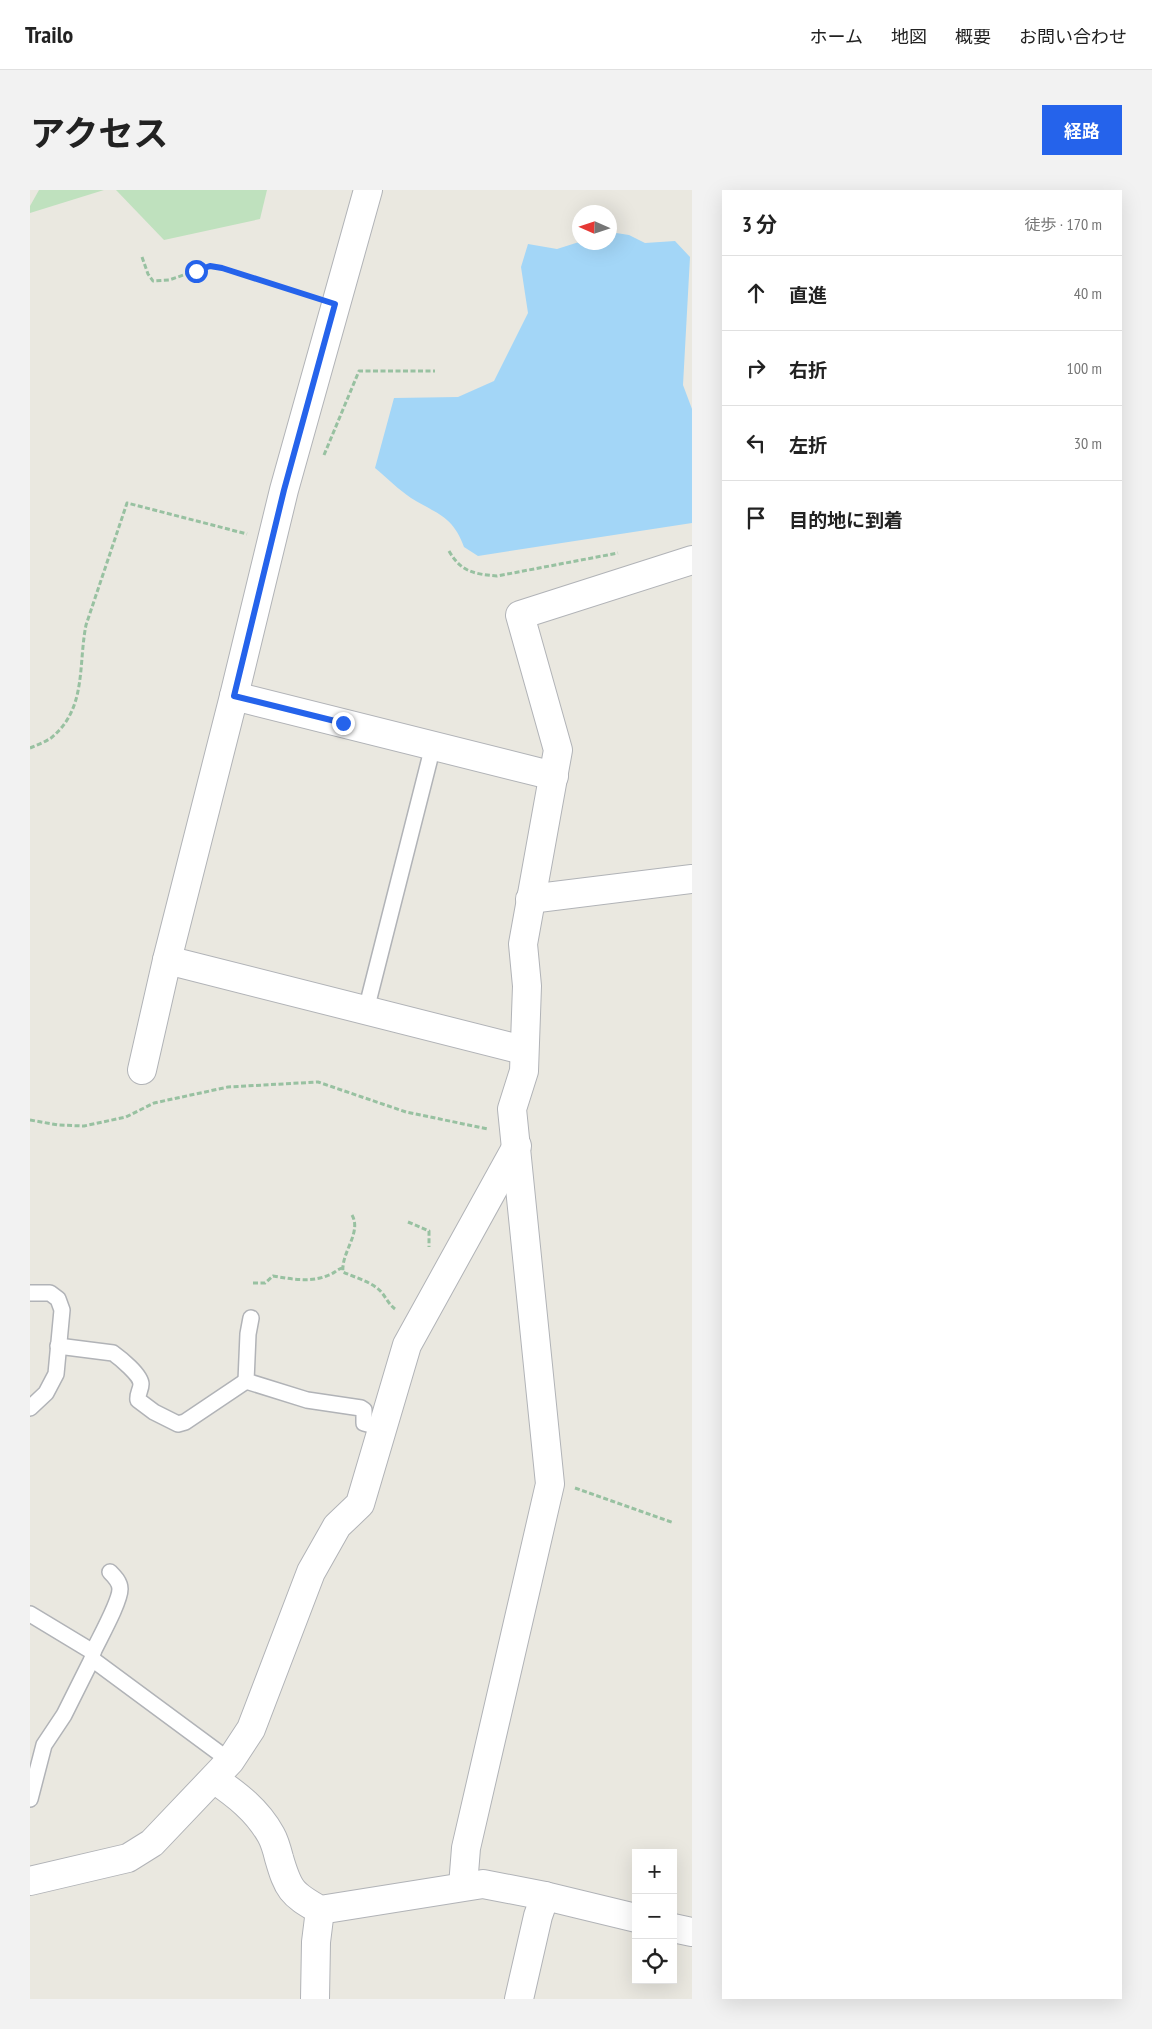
<!DOCTYPE html>
<html lang="ja">
<meta charset="utf-8">
<style>
:root{--surface:#fff;--page:#f2f2f2;--text:#222;--muted:#767676;--line:#e0e0e0;--accent:#2563eb}
body{margin:0;font-family:"PT Sans Narrow","Noto Sans JP",sans-serif;background:var(--page);color:var(--text)}
.controls{position:absolute;right:15px;bottom:15px;display:grid;overflow:hidden;border-radius:0px;box-shadow:0 5px 20px #0002}
.controls button{width:45px;height:45px;display:grid;place-items:center;padding:0;border:0;border-bottom:1px solid var(--line);background:var(--surface);color:var(--text);font:25px sans-serif}
.compass{position:absolute;left:542px;top:15px;width:45px;height:45px;border-radius:50%;background:var(--surface);box-shadow:0 5px 20px #0002;rotate:273deg}
.stop{position:absolute;width:15px;height:15px;margin:-11px;border:4px solid #2563eb;border-radius:50%;background:#fff}
.stop.end{background:#2563eb;border-color:#fff;box-shadow:0 1px 5px #0008}
.list{margin:0;padding:0;list-style:none}
h2{display:flex;justify-content:space-between;align-items:center;height:65px;margin:0;padding:0 20px;font-size:21px}
h2 small{font-size:16px;font-weight:400;color:var(--muted)}
.list li{display:grid;grid-template-columns:32px 1fr auto;gap:15px;align-items:center;box-sizing:border-box;height:75px;padding:0 20px;border-top:1px solid var(--line)}
.list b{display:block;font-size:19px;white-space:nowrap}
.list em{font-size:16px;font-style:normal;color:var(--muted)}
.icon{flex:none;width:28px;height:28px;fill:none;stroke:currentColor;stroke-width:2;stroke-linecap:round;stroke-linejoin:round}
.map{position:relative;flex:none;width:662px;height:1809px;overflow:hidden;border-radius:0px}
header{display:flex;align-items:center;gap:30px;box-sizing:border-box;height:70px;padding:0 25px;background:var(--surface);border-bottom:1px solid var(--line)}
header strong{font-size:24px}
nav{display:flex;gap:28px;margin-inline-start:auto;font-size:18px}
.intro{display:flex;align-items:center;justify-content:space-between;box-sizing:border-box;height:120px;padding:0 30px}
h1{margin:0;font-size:35px}
.button{padding:12px 22px;border-radius:0px;background:var(--accent);color:#fff;font-size:18px;font-weight:700}
main{display:flex;gap:30px;padding:0 30px}
aside{flex:1;background:var(--surface);border-radius:0px;box-shadow:0 5px 20px #0002}
.map>svg:first-child{display:block}
</style>
<header>
<strong>Trailo</strong>
<nav><a>ホーム</a><a>地図</a><a>概要</a><a>お問い合わせ</a></nav>
</header>
<div class="intro"><h1>アクセス</h1><a class="button">経路</a></div>
<main>
<div class="map">
<svg width="662" height="1809" viewBox="0 0 662 1809">
<rect width="100%" height="100%" fill="#eae8e0"/>
<g fill="#bfe1be">
<path d="M9,0h65l-74,23v-7z"/>
<path d="M86,0h151l-7,29 -96,21z"/>
</g>
<path fill="#a3d6f7" d="M580,42l19,3 16,8 30,-2 15,16 -7,128 9,24v114l-214,33 -14,-9c-11,-31 -27,-33 -53,-49 -12,-8 -24,-20 -36,-30l19,-70 64,-1 36,-16 34,-68 -7,-46 7,-23 29,5 22,-7h31z"/>
<g fill="none" stroke-linecap="round" stroke-linejoin="round">
<g stroke="#b1b3b7" stroke-width="18">
<g id="lane">
<path d="M336,820l67,-264"/>
<path d="M0,1103h20l8,6 4,11 -6,64 -10,19 -16,15"/>
<path d="M221,1128l-3,16 -2,47 61,19 54,8 3,2v13l18,5"/>
<path d="M28,1156l55,7c7,5 28,22 28,31 0,6 -4,10 -3,16l16,12 24,12 7,-2 61,-41"/>
<path d="M0,1424l63,38 -1,7 -28,56 -20,30 -14,54"/>
<path d="M63,1462c6,-13 27,-50 27,-63 0,-7 -6,-13 -10,-17"/>
<path d="M62,1469l138,102"/>
</g>
</g>
<g stroke="#b1b3b7" stroke-width="30">
<g id="street">
<path d="M338,0l-84,300 -50,206 -67,264 356,90"/>
<path d="M204,506l320,80"/>
<path d="M500,709l162,-20"/>
<path d="M112,880l25,-110"/>
<path d="M184,1589c23,16 43,31 57,56 4,7 6,15 8,23 9,31 12,36 41,52l163,-26 62,12 91,22"/>
<path d="M0,1691l98,-23 24,-15 78,-82 21,-32 60,-157 26,-46 23,-22 47,-159 110,-199"/>
<path d="M433,1696l3,-38 84,-364 -38,-375 12,-38 3,-85 -4,-42 35,-194 -38,-135 172,-55"/>
<path d="M643,1738l19,4"/>
<path d="M285,1809l1,-57 4,-32"/>
<path d="M489,1809l19,-83 7,-20"/>
</g>
</g>
<g stroke="#98c1a1" stroke-width="3" stroke-dasharray="5 2.5" stroke-linecap="butt">
<path d="M112,67l6,17 5,7 16,-1 41,-14 12,2 89,28"/>
<path d="M294,265l35,-84h76"/>
<path d="M419,361c12,21 25,23 48,25l121,-23"/>
<path d="M0,558c7,-3 15,-6 21,-10 36,-29 27,-73 35,-113l41,-122 120,31"/>
<path d="M0,930l28,5 26,1 42,-9 28,-14 74,-16 90,-5 88,30 82,17"/>
<path d="M322,1025c10,18 -11,37 -9,57 11,5 25,9 34,16 8,6 10,15 18,21"/>
<path d="M378,1032l21,9v16"/>
<path d="M223,1093h12l8,-7c19,3 38,7 56,-1 6,-2 8,-6 14,-7"/>
<path d="M545,1298l99,35"/>
</g>
<use href="#lane" stroke="#fff" stroke-width="15"/>
<use href="#street" stroke="#fff" stroke-width="28"/>
</g>
<g fill="none" stroke-linecap="round" stroke-linejoin="round">
<path stroke="#2563eb" stroke-width="6" d="M166,81l14,-5 12,2 113,36 -51,186 -50,206 109,27"/>
</g>
</svg>
<div class="controls">
<button>+</button>
<button>−</button>
<button><svg class="icon" aria-label="locate" viewBox="0 0 24 24"><circle cx="12" cy="12" r="6"/><path d="M12 2v4M12 18v4M2 12h4M18 12h4"/></svg></button>
</div>
<svg class="compass" viewBox="-18 -18 36 36"><path d="M0-13l5 13h-10z" fill="#e53935"/><path d="M0 13l5-13h-10z" fill="#767676"/></svg>
<div class="stop" style="left:166px;top:81px"></div>
<div class="stop end" style="left:313px;top:533px"></div>
</div>
<aside>
<h2>3 分<small>徒歩 · 170 m</small></h2>
<ul class="list">
<li><svg class="icon" aria-label="ahead" viewBox="0 0 24 24"><path d="M12 20V5M6 11l6-6 6 6"/></svg><div><b>直進</b></div><em>40 m</em></li>
<li><svg class="icon" aria-label="right" viewBox="0 0 24 24"><path d="M7 20v-9h11M14 6l5 5-5 5"/></svg><div><b>右折</b></div><em>100 m</em></li>
<li><svg class="icon" aria-label="left" viewBox="0 0 24 24"><path d="M17 20v-9H6M10 6l-5 5 5 5"/></svg><div><b>左折</b></div><em>30 m</em></li>
<li><svg class="icon" aria-label="arrive" viewBox="0 0 24 24"><path d="M6 21V4h12l-3 4 3 4H6"/></svg><div><b>目的地に到着</b></div></li>
</ul>
</aside>
</main>
